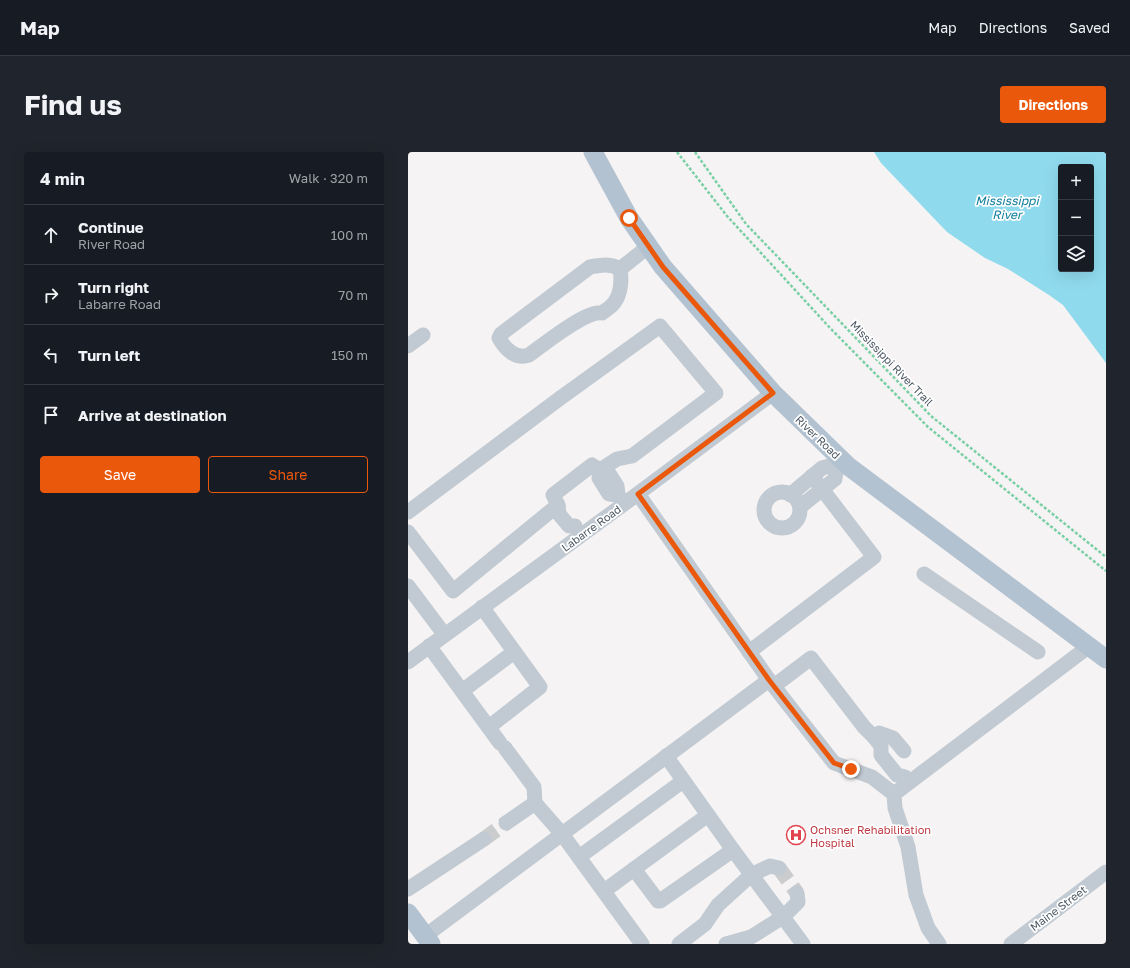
<!DOCTYPE html>
<meta charset="utf-8">
<style>
:root{--surface:#171b24;--page:#20242c;--text:#f1f3f6;--muted:#9ea1a6;--line:#363941;--accent:#ea580c}
body{margin:0;font-family:"Golos Text",sans-serif;background:var(--page);color:var(--text)}
.controls{position:absolute;right:12px;top:12px;display:grid;overflow:hidden;border-radius:4px;box-shadow:0 4px 16px #0002}
.controls button{width:36px;height:36px;display:grid;place-items:center;padding:0;border:0;border-bottom:1px solid var(--line);background:var(--surface);color:var(--text);font:20px sans-serif}
.stop{position:absolute;width:12px;height:12px;margin:-9px;border:3px solid #ea580c;border-radius:50%;background:#fff}
.stop.end{background:#ea580c;border-color:#fff;box-shadow:0 1px 4px #0008}
.list{margin:0;padding:0;list-style:none}
h2{display:flex;justify-content:space-between;align-items:center;height:52px;margin:0;padding:0 16px;font-size:17px}
h2 small{font-size:13px;font-weight:400;color:var(--muted)}
.list li{display:grid;grid-template-columns:26px 1fr auto;gap:12px;align-items:center;box-sizing:border-box;height:60px;padding:0 16px;border-top:1px solid var(--line)}
.list b{display:block;font-size:15px;white-space:nowrap}
.list p{margin:0;font-size:13px;white-space:nowrap;color:var(--muted)}
.list em{font-size:13px;font-style:normal;color:var(--muted)}
.actions{display:flex;gap:8px;padding:12px 16px}
.actions a{flex:1;padding:9px 0;border:1px solid var(--accent);border-radius:4px;text-align:center;font-size:14px;color:var(--accent)}
.actions .main{background:var(--accent);color:#fff}
.icon{flex:none;width:22px;height:22px;fill:none;stroke:currentColor;stroke-width:2;stroke-linecap:round;stroke-linejoin:round}
.map{position:relative;flex:none;width:698px;height:792px;overflow:hidden;border-radius:4px}
header{display:flex;align-items:center;gap:24px;box-sizing:border-box;height:56px;padding:0 20px;background:var(--surface);border-bottom:1px solid var(--line)}
header strong{font-size:19px}
nav{display:flex;gap:22px;margin-inline-start:auto;font-size:14px}
.intro{display:flex;align-items:center;justify-content:space-between;box-sizing:border-box;height:96px;padding:0 24px}
h1{margin:0;font-size:28px}
.button{padding:10px 18px;border-radius:4px;background:var(--accent);color:#fff;font-size:14px;font-weight:700}
main{display:flex;gap:24px;padding:0 24px}
aside{flex:1;background:var(--surface);border-radius:4px;box-shadow:0 4px 16px #0002}
.map>svg:first-child{display:block}
</style>
<header>
<strong>Map</strong>
<nav><a>Map</a><a>Directions</a><a>Saved</a></nav>
</header>
<div class="intro"><h1>Find us</h1><a class="button">Directions</a></div>
<main>
<aside>
<h2>4 min<small>Walk · 320 m</small></h2>
<ul class="list">
<li><svg class="icon" aria-label="ahead" viewBox="0 0 24 24"><path d="M12 20V5M6 11l6-6 6 6"/></svg><div><b>Continue</b><p>River Road</p></div><em>100 m</em></li>
<li><svg class="icon" aria-label="right" viewBox="0 0 24 24"><path d="M7 20v-9h11M14 6l5 5-5 5"/></svg><div><b>Turn right</b><p>Labarre Road</p></div><em>70 m</em></li>
<li><svg class="icon" aria-label="left" viewBox="0 0 24 24"><path d="M17 20v-9H6M10 6l-5 5 5 5"/></svg><div><b>Turn left</b></div><em>150 m</em></li>
<li><svg class="icon" aria-label="arrive" viewBox="0 0 24 24"><path d="M6 21V4h12l-3 4 3 4H6"/></svg><div><b>Arrive at destination</b></div></li>
</ul>
<div class="actions"><a class="main">Save</a><a>Share</a></div>
</aside>
<div class="map">
<svg width="698" height="792" viewBox="0 0 698 792">
<rect width="100%" height="100%" fill="#f5f3f3"/>
<path fill="#90daee" fill-rule="evenodd" d="M466,0h232v211l-43,-58 -14,-10 -41,-26 -23,-11 -38,-26 -66,-69zM653,15h30v102h-30z"/>
<g fill="none" stroke-linecap="round" stroke-linejoin="round">
<g stroke="#caccce" stroke-width="15" stroke-dasharray="15 8" stroke-linecap="butt">
<path d="M76,687l22,-16"/>
<path d="M371,716l18,25"/>
</g>
<g stroke="#7ad0a6" stroke-width="2.5" stroke-dasharray="3 2" stroke-linecap="butt">
<path d="M269,0l50,64 104,113 97,98 178,144"/>
<path d="M287,0l51,72 185,192 175,141"/>
</g>
<g stroke="#c1cad2" stroke-width="15">
<path d="M212,117c2,11 1,25 -6,34 -3,4 -8,7 -12,10 -16,-3 -59,32 -73,42 -13,5 -24,-6 -30,-17l2,-4 89,-67c11,-2 20,-4 30,2l29,-23"/>
<path d="M0,194l15,-11"/>
<circle cx="374" cy="358" r="18"/>
<path d="M230,342l131,186 65,83 38,14 22,17"/>
<path d="M382,343l32,-27 15,-4 5,-5"/>
<path d="M392,355l35,-28 2,-15"/>
<path d="M0,360l151,-113 101,-73 56,67 -84,63 -15,3 -17,11 -1,8 10,16 9,1"/>
<path d="M167,374h-6l-10,-12 -1,-9 -5,-10 39,-30 8,5 8,2 9,14 1,9 5,7"/>
<path d="M0,380l45,59 105,-86"/>
<path d="M516,422l114,78"/>
<path d="M0,434l36,48"/>
<path d="M74,455l58,80 -51,40"/>
<path d="M21,494l71,97"/>
<path d="M341,500l125,-95 -62,-81"/>
<path d="M0,510l216,-158 149,-111"/>
<path d="M366,534l37,-28 53,69 10,10 7,9v9l16,20 8,2"/>
<path d="M54,539l52,-39"/>
<path d="M466,585l5,-4 14,5 11,13"/>
<path d="M97,596l29,39 1,16 27,31 80,110"/>
<path d="M258,604l67,94 70,94"/>
<path d="M98,671l29,-20"/>
<path d="M171,705l104,-76"/>
<path d="M226,717l74,-54"/>
<path d="M0,737l76,-50"/>
<path d="M196,739l30,-22 24,32h2l73,-51"/>
<path d="M17,784l344,-256"/>
<path d="M271,792l26,-20 13,-19 33,-30 19,-9 9,2"/>
<path d="M318,792l25,-7 32,-20 15,-15 -1,-9"/>
<path d="M531,792l-11,-16 -12,-33 -8,-48 -13,-39 -1,-14 194,-147"/>
<path d="M603,792l95,-72"/>
</g>
<g stroke="#b3c2d1" stroke-width="19">
<path d="M185,0l36,66 34,49 110,126 75,73 258,193"/>
<path d="M0,761l23,31"/>
</g>
</g>
<g fill="none" stroke-linecap="round" stroke-linejoin="round">
<path stroke="#ea580c" stroke-width="5" d="M221,66l34,49 110,126 -135,101 131,186 65,83 17,6"/>
</g>
<defs>
<g id="hospital-ring" transform="scale(1)"><circle r="9.5" fill="#fff" stroke="#e0444e" stroke-width="1.5"/><path d="M-5-5h3v3.5h4V-5h3V5h-3V1.5h-4V5h-3Z" fill="#e0444e"/></g>
</defs>
<g fill-rule="evenodd">
<use href="#hospital-ring" x="388" y="683"/>
</g>
<g text-anchor="middle" dominant-baseline="central" stroke-width="3.5" stroke-linejoin="round" paint-order="stroke">
<g font-size="11" fill="#4a5661" stroke="#fff">
<text transform="translate(484 211) rotate(46)">Mississippi River Trail</text>
<text transform="translate(410 285) rotate(44)">River Road</text>
<text transform="translate(183 376) rotate(-36)">Labarre Road</text>
<text transform="translate(650 756) rotate(-37)">Maine Street</text>
</g>
<g font-size="11" fill="#be3a42" stroke="#fff" text-anchor="start">
<text x="402" y="677">Ochsner Rehabilitation<tspan x="402" dy="13">Hospital</tspan></text>
</g>
<g font-size="12" font-style="italic" fill="#0c7c9b" stroke="#fff">
<text x="599" y="48">Mississippi<tspan x="599" dy="14">River</tspan></text>
</g>
</g>
</svg>
<div class="controls">
<button>+</button>
<button>−</button>
<button><svg class="icon" aria-label="layers" viewBox="0 0 24 24"><path d="M12 4l9 5-9 5-9-5zM3 14l9 5 9-5"/></svg></button>
</div>
<div class="stop" style="left:221px;top:66px"></div>
<div class="stop end" style="left:443px;top:617px"></div>
</div>
</main>
